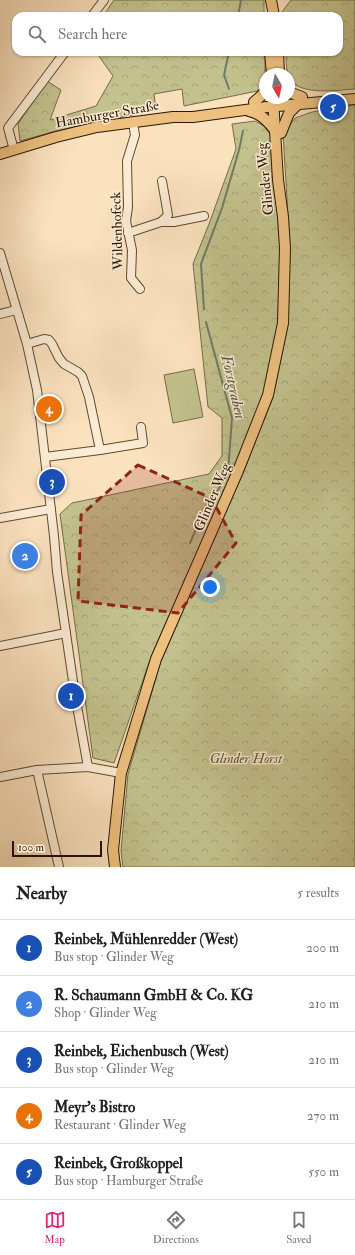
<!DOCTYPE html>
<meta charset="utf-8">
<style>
:root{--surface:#fff;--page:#f6f6f6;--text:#222;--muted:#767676;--line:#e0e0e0;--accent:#db2777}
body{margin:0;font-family:"IM FELL Double Pica",serif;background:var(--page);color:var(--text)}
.compass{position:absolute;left:259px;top:68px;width:36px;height:36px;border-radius:50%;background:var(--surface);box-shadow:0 1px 3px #0004;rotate:171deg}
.scale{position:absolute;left:12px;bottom:10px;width:90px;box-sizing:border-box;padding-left:4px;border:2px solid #291700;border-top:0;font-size:11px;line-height:14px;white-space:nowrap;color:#291700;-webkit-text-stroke:3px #fcecd5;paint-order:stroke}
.you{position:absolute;left:210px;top:587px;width:14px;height:14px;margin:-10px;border:3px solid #fff;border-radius:50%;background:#1a73e8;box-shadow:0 0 0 6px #1a73e833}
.badge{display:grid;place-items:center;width:26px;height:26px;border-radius:50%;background:var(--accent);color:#fff;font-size:13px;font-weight:700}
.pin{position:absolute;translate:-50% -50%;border:2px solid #fff;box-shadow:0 1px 4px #0006}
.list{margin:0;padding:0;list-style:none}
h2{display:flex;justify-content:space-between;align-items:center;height:52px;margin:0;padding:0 16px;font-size:17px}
h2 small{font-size:13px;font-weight:400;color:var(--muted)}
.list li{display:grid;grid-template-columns:26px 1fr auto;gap:12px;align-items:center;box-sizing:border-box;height:56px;padding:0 16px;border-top:1px solid var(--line)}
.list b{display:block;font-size:15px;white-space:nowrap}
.list p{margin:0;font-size:13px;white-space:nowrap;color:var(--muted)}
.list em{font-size:13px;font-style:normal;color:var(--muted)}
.icon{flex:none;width:22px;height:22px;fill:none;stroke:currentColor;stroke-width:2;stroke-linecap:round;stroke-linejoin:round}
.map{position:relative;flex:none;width:355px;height:867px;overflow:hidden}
.search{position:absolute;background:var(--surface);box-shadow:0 1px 3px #0004;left:12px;right:12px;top:12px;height:44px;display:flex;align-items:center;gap:10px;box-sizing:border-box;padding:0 14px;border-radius:12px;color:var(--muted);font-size:15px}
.sheet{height:332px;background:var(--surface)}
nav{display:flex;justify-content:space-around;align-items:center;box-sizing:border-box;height:56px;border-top:1px solid var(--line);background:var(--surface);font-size:11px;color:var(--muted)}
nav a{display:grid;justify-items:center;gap:2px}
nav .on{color:var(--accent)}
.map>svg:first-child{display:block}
</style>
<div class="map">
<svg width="355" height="867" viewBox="0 0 355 867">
<defs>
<pattern id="forest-crowns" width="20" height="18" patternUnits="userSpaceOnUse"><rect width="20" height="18" fill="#c3c28e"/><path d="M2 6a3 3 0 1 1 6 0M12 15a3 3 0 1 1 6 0" fill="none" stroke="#a8a679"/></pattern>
</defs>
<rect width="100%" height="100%" fill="#fbe2bf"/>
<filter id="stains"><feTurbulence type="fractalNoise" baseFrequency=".005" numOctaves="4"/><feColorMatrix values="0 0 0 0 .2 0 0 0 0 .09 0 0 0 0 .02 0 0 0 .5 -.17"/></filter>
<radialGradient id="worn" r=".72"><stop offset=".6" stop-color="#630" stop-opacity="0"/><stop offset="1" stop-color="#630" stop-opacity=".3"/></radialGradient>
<g fill="url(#forest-crowns)" stroke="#766c47">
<path d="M114,0h150v16h-161z"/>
<path d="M291,0h64v89c-17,1 -55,7 -65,-10 -4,-7 -4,-18 -4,-27h53v-36h-57v-4z"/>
<path d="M96,52h169v27l-3,11 -78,16 -2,-17 -28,5 2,16 -100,21 -36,10 -2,-17 29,-43 14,9 -11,30 46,-14 17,-30z"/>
<path d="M355,105v762h-232l-2,-16 7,-77 33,-113 82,-188 30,-76 15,-73 2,-76 -7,-114 12,-16 17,-6z"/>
<path d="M255,121l9,5 8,11 8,111 -2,75 -14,71 -30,75 -83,188 -37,106 -21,-5 -33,-244 12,-11 137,-29 13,-18v-38l-14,-11 -15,-143 16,-40 27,-75 -4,-25z"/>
</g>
<path fill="#c3c28e" stroke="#766c47" d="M194,369l9,48 -30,6 -9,-48z"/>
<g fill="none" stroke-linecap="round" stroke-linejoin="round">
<g stroke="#707b68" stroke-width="2">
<path d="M238,16l3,-16"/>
<path d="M229,89l-5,-14 5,-23"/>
<path d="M204,309l-3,-45 21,-56 17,-58 4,-19"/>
<path d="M190,543l17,-39 11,-14 10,-18 4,-54 -26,-96"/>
</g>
<g stroke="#5e4a30" stroke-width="10">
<g id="minor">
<path d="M92,16l12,-16"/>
<path d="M133,123l2,12 -8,26 1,46 -2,14 6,29 -1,28 9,11"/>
<path d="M14,150l-6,-22 57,-76"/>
<path d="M161,222l7,-7 -6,-34"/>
<path d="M128,233l33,-11h13l30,-6"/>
<path d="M0,253l27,91 10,46 17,146 3,36 18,123 13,72"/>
<path d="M0,314l16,-4"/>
<path d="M27,344l17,-5 5,1 3,4 7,14 5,6 14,8 4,4 7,21 11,53 -55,7"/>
<path d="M100,450l43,-7 -2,-16"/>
<path d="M0,518l51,-9"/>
<path d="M0,646l66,-13"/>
<path d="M37,770l22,97"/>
<path d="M0,777l37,-7 51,-3 33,6"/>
</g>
</g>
<g stroke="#291700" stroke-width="12">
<g id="major">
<path d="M271,0l3,16"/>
<path d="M270,52l2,22"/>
<path d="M278,52l1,22"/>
<path d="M289,92l13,5"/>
<path d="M254,102l7,-6 4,-5"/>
<path d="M249,111c11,2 18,9 25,18"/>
<path d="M281,133l8,-20 9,-9"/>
<path d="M0,154l56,-17 41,-10 76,-10h20l74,-10 88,-8"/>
<path d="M115,867l-2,-17 8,-77 35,-114 82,-188 30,-76 15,-72 2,-75 -2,-31 -5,-37 -5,-82"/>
</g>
</g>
<use href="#minor" stroke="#fcecd5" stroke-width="8"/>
<use href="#major" stroke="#eec180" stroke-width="10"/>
</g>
<path fill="#8f2418" fill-opacity="0.2" stroke="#8f2418" stroke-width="3" stroke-dasharray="8 5" stroke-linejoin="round" d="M138,465l73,33 25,45 -58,70 -100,-12 3,-86z"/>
<g text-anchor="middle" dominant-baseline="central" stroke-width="3" stroke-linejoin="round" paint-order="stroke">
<g font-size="14" fill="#291700" stroke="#fcecd5">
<text transform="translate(107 114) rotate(-10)">Hamburger Straße</text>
<text transform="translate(265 179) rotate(-96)">Glinder Weg</text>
<text transform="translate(117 231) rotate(-92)">Wildenhofeck</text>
<text transform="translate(212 497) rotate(-67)">Glinder Weg</text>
</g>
<g font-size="14" font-style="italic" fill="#5f5332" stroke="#fcecd5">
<text x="246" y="758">Glinder Horst</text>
</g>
<g font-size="15" font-style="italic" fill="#52513d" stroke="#fcecd5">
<text transform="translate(233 387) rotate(77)">Forstgraben</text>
</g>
</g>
<rect width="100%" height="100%" filter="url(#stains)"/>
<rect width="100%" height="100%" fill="url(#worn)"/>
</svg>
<svg class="compass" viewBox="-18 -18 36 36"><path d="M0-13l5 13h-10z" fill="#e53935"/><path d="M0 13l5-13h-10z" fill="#767676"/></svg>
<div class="scale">100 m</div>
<div class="you"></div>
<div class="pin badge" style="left:71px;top:696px;background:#1a4fb4">1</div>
<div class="pin badge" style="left:25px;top:556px;background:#3f7fe0">2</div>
<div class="pin badge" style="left:52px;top:482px;background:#1a4fb4">3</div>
<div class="pin badge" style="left:49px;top:409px;background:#e8710a">4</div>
<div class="pin badge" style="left:333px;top:107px;background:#1a4fb4">5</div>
<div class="search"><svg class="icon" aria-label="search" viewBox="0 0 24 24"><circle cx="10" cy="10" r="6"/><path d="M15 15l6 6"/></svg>Search here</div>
</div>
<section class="sheet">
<h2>Nearby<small>5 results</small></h2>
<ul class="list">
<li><span class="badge" style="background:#1a4fb4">1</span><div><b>Reinbek, Mühlenredder (West)</b><p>Bus stop · Glinder Weg</p></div><em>200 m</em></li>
<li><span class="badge" style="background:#3f7fe0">2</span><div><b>R. Schaumann GmbH &amp; Co. KG</b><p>Shop · Glinder Weg</p></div><em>210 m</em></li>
<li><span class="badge" style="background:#1a4fb4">3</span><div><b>Reinbek, Eichenbusch (West)</b><p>Bus stop · Glinder Weg</p></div><em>210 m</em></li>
<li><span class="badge" style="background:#e8710a">4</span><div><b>Meyr's Bistro</b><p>Restaurant · Glinder Weg</p></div><em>270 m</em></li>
<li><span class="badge" style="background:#1a4fb4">5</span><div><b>Reinbek, Großkoppel</b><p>Bus stop · Hamburger Straße</p></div><em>550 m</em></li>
</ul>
</section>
<nav>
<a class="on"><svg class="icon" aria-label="map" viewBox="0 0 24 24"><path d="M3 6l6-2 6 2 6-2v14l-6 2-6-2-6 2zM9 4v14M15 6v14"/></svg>Map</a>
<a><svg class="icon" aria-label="directions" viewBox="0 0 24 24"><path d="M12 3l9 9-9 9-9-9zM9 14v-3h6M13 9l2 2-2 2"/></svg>Directions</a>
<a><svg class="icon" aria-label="saved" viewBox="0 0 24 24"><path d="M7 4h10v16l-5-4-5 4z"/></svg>Saved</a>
</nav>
